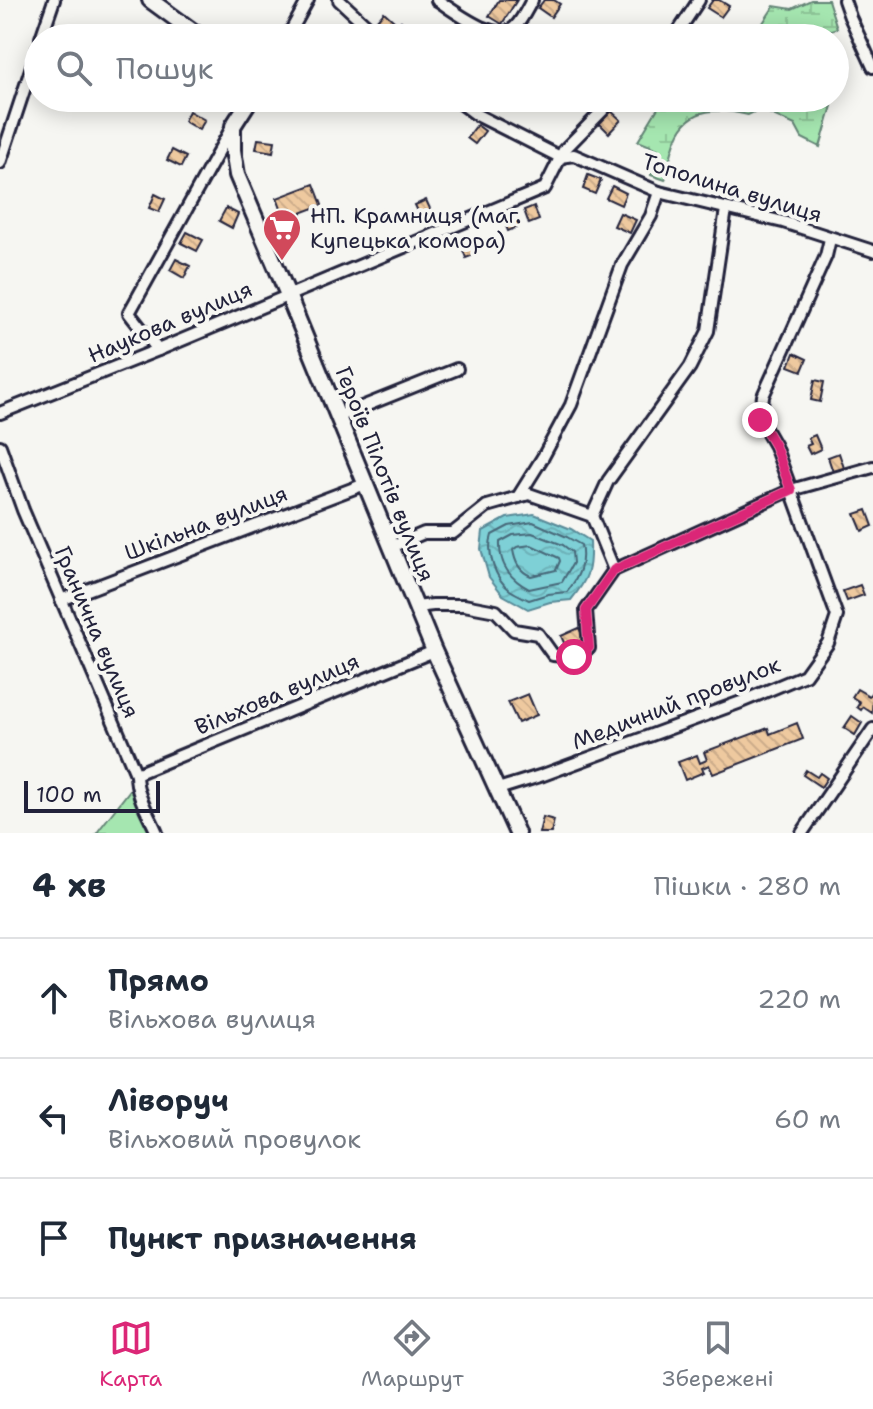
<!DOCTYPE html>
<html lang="uk">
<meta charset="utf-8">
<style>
:root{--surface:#fff;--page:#f6f6f7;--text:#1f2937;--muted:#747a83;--line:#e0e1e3;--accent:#db2777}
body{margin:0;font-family:"Shantell Sans",sans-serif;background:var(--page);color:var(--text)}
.scale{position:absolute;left:24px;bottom:20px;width:136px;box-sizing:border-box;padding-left:8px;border:4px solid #22223b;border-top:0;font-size:22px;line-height:28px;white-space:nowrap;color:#22223b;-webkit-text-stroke:6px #f6f6f2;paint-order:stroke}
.stop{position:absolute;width:24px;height:24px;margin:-18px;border:6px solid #db2777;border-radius:50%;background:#fff}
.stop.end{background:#db2777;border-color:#fff;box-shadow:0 2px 8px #0008}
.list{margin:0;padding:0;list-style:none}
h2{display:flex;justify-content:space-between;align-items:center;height:104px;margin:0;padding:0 32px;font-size:34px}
h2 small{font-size:26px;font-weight:400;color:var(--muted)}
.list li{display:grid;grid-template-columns:52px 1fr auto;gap:24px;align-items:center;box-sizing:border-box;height:120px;padding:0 32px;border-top:2px solid var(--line)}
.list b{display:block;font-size:30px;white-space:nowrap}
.list p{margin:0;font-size:26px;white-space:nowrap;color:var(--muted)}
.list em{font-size:26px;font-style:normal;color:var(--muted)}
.icon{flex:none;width:44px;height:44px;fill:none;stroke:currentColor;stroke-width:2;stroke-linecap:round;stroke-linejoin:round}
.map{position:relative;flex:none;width:873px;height:833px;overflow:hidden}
.search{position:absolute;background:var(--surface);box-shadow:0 4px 20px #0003;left:24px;right:24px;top:24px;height:88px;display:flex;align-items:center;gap:20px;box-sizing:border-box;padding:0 28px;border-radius:44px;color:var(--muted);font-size:30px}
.sheet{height:464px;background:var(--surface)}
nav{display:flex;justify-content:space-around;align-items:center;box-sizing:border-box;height:112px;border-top:2px solid var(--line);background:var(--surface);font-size:22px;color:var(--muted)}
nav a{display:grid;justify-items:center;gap:4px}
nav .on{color:var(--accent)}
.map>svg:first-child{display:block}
</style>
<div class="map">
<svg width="873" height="833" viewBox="0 0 873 833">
<defs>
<pattern id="wetland-marsh" width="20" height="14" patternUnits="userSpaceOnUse" patternTransform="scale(2)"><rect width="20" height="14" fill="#a5e6b0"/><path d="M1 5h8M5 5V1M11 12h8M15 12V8" fill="none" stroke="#8ec598"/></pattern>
<pattern id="water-waves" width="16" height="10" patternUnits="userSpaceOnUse" patternTransform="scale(2)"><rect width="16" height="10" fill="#7ed0d6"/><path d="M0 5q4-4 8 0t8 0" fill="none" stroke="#6db2b9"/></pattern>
<pattern id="building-back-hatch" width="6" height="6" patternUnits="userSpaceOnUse" patternTransform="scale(2)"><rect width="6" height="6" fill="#eec99f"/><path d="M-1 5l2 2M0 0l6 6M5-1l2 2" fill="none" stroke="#ccac8a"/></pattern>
</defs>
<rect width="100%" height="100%" fill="#f6f6f2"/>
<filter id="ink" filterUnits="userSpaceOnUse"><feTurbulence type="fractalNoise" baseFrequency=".0125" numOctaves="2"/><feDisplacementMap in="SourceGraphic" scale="16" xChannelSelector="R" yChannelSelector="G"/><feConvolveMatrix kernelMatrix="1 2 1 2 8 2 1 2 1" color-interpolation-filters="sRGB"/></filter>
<g filter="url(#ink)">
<path fill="#a5e6b0" stroke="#648476" stroke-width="2" d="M133,786l19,47h-55l2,-3z"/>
<g fill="url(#wetland-marsh)" stroke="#648476" stroke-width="2">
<path d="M811,0h17l9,28 -14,5 -6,-4 -17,9h-63l5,-8 15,2 17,-26 18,3z"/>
<path d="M664,98h15l10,3 3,-3h134l6,8 -12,41 -18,-9 -7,-13 -35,-16 -12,6c-28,-7 -58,-9 -71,22 -6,13 -8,29 -12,43l-14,-5 7,-26 -20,-8z"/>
</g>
<path fill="url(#water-waves)" stroke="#598a98" stroke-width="2" d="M534,514l37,15 19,12c1,28 -1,37 -19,59l-21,2 -22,7 -25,-14 -14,-18 -8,-28 2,-18 24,-13z"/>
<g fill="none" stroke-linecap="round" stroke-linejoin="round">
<g stroke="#476879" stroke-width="2">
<path d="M533,522l34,15 14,8c4,18 -2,32 -14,47l-19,2 -19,6c-6,-3 -13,-6 -19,-10 -15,-11 -24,-37 -18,-55l17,-9z"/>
<path d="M532,533l31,12 9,7 1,11 -11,19 -33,7c-19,-10 -30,-24 -29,-47l13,-7z"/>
<path d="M531,545l28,13 1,3 -4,9 -25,6c-12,-5 -16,-14 -18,-26l4,-3z"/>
</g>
</g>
<g fill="url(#building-back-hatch)" stroke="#22223b" stroke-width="2">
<path d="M499,0h18l-15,24 -13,-8z"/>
<path d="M544,0h10l6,4 -9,13 -13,-9z"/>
<path d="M713,0h6l10,6 -8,11 -14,-9z"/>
<path d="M384,12l10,9 -9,9 -9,-9z"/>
<path d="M401,21l8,8 -9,9h-5l-5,-5z"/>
<path d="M610,110l11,10 -12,13 -10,-10z"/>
<path d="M189,111l16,9 -6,10 -15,-9z"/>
<path d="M477,125l8,6 -10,13 -8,-6z"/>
<path d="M258,139l17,2 -2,11 -17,-3z"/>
<path d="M172,150l14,7 -5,10 -14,-7z"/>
<path d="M588,175l13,5 -6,14 -12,-5z"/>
<path d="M314,184l8,21 -37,14 -8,-21z"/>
<path d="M612,186l14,7 -5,12 -15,-7z"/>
<path d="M155,194l10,5 -6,13 -10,-4z"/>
<path d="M426,200l6,13 -11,5 -6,-13z"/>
<path d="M534,206l5,14 -10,4 -5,-14z"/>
<path d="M226,208l12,6 -6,14 -13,-7z"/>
<path d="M620,213l16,7 -6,13 -16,-7z"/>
<path d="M515,214l5,12 -12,5 -5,-12z"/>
<path d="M187,232l16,8 -6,11 -16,-8z"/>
<path d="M469,235l7,19 -10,4 -7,-19z"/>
<path d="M176,259l14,7 -6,12 -14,-8z"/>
<path d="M794,353l13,6 -5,12 -13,-5z"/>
<path d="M815,380l9,2 -4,20 -9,-2z"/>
<path d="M815,435l6,14 -11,5 -4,-8 5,-2 -3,-6z"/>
<path d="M839,453l5,15 -11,4 -5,-15z"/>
<path d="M867,510l6,16 -11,5 -7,-17z"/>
<path d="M860,585l4,10 -17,6 -4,-10z"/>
<path d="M579,628l7,15 -18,9 -7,-16z"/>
<path d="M857,689l12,7 2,-3 2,2 -1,18 -9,-6 -2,3 -4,-3 3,-5 -8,-5z"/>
<path d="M528,694l9,21 -19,8 -10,-21z"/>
<path d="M852,716l10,7 -7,12 -11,-7z"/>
<path d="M797,723l6,16 -90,35 -4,-9 -7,3 2,4 -19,8 -7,-18 19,-7 3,8 7,-3 -3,-8 64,-24 2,6z"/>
<path d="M806,770l11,7 3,-4 7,5 -6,9 -18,-12z"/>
<path d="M543,817l11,3 -3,13h-12z"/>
</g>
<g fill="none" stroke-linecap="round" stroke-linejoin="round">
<g stroke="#22223b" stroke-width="16">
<g id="street">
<path d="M339,0l41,38"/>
<path d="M437,0c18,11 59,45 78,27 7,-7 12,-18 17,-27"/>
<path d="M844,0l6,17 23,50"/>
<path d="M41,38l13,-38"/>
<path d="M287,38l21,-38"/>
<path d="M674,38l25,-38"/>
<path d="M454,98l23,17 83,42 14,-2 85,37 124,30 90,29"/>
<path d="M0,163l38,-115"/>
<path d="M158,350l-29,-37 102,-184"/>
<path d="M0,413l158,-63 387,-162 19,-38 51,-52"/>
<path d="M337,417l120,-48"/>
<path d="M0,446l23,64 113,264c0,22 13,40 21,59"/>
<path d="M518,497l25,-40 28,-52 51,-140 29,-49 8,-24"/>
<path d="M592,516l16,-35 82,-114 18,-36 18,-122"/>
<path d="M391,547l33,-14h29l34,-27 42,-12 63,22 22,54"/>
<path d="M61,600l304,-116"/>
<path d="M416,607l17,-2h31l32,6 18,19 24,4 15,21 21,2 15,-9 -3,-38 28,-40 177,-80 82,-23"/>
<path d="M136,774l298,-123"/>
<path d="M498,789l45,-14 198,-73 64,-27 23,-32 9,-27 -62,-170 -15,-26 3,-24 63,-140 4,-17"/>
<path d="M802,833l71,-104"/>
</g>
</g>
<g stroke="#22223b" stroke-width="20">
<g id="secondary">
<path d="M150,0l52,38"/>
<path d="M251,98l-18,28v24l4,25 51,120 146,356 83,182"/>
</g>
</g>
<use href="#street" stroke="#f6f6f2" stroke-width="10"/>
<use href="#secondary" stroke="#f6f6f2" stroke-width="14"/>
</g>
</g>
<g fill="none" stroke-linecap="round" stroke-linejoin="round" filter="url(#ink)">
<path stroke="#db2777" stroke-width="10" d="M574,657l15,-9 -3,-38 28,-40 177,-80 -16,-44 -15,-26"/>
</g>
<defs>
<g id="supermarket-pin" transform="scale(2)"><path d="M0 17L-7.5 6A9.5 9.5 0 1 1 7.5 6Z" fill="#d1495b" stroke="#f6f6f2"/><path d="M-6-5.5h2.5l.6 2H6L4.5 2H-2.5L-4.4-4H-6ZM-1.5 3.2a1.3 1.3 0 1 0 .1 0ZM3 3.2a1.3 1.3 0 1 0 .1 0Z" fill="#fff"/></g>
</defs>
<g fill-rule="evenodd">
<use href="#supermarket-pin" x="282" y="228"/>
</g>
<g text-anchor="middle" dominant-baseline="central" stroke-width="8" stroke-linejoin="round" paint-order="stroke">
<g font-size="22" fill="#22223b" stroke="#f6f6f2">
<text transform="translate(732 188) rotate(17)">Тополина вулиця</text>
<text transform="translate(170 322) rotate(-23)">Наукова вулиця</text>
<text transform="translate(385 474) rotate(68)">Героїв Пілотів вулиця</text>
<text transform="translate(206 523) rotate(-21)">Шкільна вулиця</text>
<text transform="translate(97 632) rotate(67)">Гранична вулиця</text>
<text transform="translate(277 694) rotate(-23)">Вільхова вулиця</text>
<text transform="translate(676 703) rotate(-21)">Медичний провулок</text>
</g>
<g font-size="22" fill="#22223b" stroke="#f6f6f2" text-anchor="start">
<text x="310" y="215">НП. Крамниця (маг.<tspan x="310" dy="25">Купецька комора)</tspan></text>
</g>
</g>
</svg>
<div class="scale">100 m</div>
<div class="stop" style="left:574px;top:657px"></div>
<div class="stop end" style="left:760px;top:420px"></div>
<div class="search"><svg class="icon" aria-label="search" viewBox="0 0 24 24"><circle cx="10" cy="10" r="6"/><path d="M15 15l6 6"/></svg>Пошук</div>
</div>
<section class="sheet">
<h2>4 хв<small>Пішки · 280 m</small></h2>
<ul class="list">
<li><svg class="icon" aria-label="ahead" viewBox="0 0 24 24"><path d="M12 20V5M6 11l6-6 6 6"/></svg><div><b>Прямо</b><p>Вільхова вулиця</p></div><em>220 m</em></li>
<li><svg class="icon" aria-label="left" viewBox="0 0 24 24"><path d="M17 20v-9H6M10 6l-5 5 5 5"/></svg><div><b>Ліворуч</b><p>Вільховий провулок</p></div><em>60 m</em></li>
<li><svg class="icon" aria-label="arrive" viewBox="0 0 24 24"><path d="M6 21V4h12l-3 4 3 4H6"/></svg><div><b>Пункт призначення</b></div></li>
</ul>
</section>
<nav>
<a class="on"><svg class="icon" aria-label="map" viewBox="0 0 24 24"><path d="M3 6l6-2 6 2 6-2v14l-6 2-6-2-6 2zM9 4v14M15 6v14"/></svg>Карта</a>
<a><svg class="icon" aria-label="directions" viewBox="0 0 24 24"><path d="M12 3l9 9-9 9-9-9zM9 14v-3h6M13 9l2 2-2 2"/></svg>Маршрут</a>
<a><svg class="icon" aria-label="saved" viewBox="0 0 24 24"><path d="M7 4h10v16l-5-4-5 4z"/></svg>Збережені</a>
</nav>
